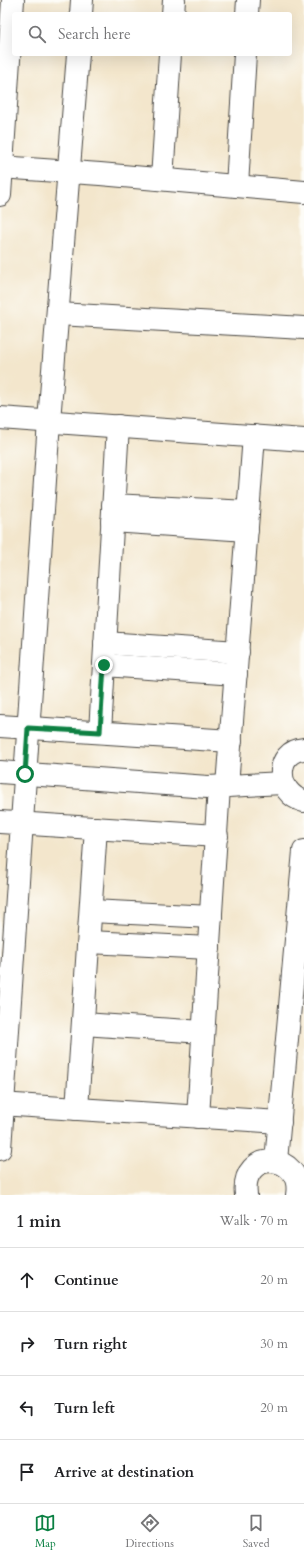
<!DOCTYPE html>
<meta charset="utf-8">
<style>
:root{--surface:#fff;--page:#f6f6f6;--text:#202124;--muted:#757577;--line:#e0e0e0;--accent:#0b8043}
body{margin:0;font-family:Cardo,serif;background:var(--page);color:var(--text)}
.stop{position:absolute;width:12px;height:12px;margin:-9px;border:3px solid #0b8043;border-radius:50%;background:#fff}
.stop.end{background:#0b8043;border-color:#fff;box-shadow:0 1px 4px #0008}
.list{margin:0;padding:0;list-style:none}
h2{display:flex;justify-content:space-between;align-items:center;height:52px;margin:0;padding:0 16px;font-size:17px}
h2 small{font-size:13px;font-weight:400;color:var(--muted)}
.list li{display:grid;grid-template-columns:26px 1fr auto;gap:12px;align-items:center;box-sizing:border-box;height:64px;padding:0 16px;border-top:1px solid var(--line)}
.list b{display:block;font-size:15px;white-space:nowrap}
.list em{font-size:13px;font-style:normal;color:var(--muted)}
.icon{flex:none;width:22px;height:22px;fill:none;stroke:currentColor;stroke-width:2;stroke-linecap:round;stroke-linejoin:round}
.map{position:relative;flex:none;width:304px;height:1195px;overflow:hidden}
.search{position:absolute;background:var(--surface);box-shadow:0 4px 16px #0002;left:12px;right:12px;top:12px;height:44px;display:flex;align-items:center;gap:10px;box-sizing:border-box;padding:0 14px;border-radius:4px;color:var(--muted);font-size:15px}
.sheet{height:308px;background:var(--surface)}
nav{display:flex;justify-content:space-around;align-items:center;box-sizing:border-box;height:56px;border-top:1px solid var(--line);background:var(--surface);font-size:11px;color:var(--muted)}
nav a{display:grid;justify-items:center;gap:2px}
nav .on{color:var(--accent)}
.map>svg:first-child{display:block}
</style>
<div class="map">
<svg width="304" height="1195" viewBox="0 0 304 1195">
<rect width="100%" height="100%" fill="#fdfcf7"/>
<filter id="ink" filterUnits="userSpaceOnUse"><feTurbulence type="fractalNoise" baseFrequency=".025" numOctaves="2"/><feDisplacementMap in="SourceGraphic" scale="8" xChannelSelector="R" yChannelSelector="G"/><feConvolveMatrix kernelMatrix="1 2 1 2 8 2 1 2 1" color-interpolation-filters="sRGB"/></filter>
<filter id="wash" filterUnits="userSpaceOnUse"><feTurbulence type="fractalNoise" baseFrequency=".012" numOctaves="4" result="noise"/><feDisplacementMap in="SourceGraphic" scale="16" xChannelSelector="R" yChannelSelector="G"/><feGaussianBlur stdDeviation="0.9" result="paint"/><feColorMatrix in="noise" values="0 0 0 0 0 0 0 0 0 0 0 0 0 0 0 0 0 1.4 0 .05"/><feComposite in="paint" operator="in"/></filter>
<g filter="url(#wash)">
<rect width="100%" height="100%" fill="#f3e6cc"/>
</g>
<g filter="url(#ink)">
<g fill="none" stroke-linecap="round" stroke-linejoin="round">
<g stroke="#494743" stroke-width="24">
<g id="minor">
<path d="M81,14l1,-14"/>
<path d="M173,14l1,-14"/>
<path d="M247,14l1,-14"/>
<path d="M0,167l100,7 204,18"/>
<path d="M162,179l8,-125"/>
<path d="M237,186l8,-132"/>
<path d="M0,195l13,-195"/>
<path d="M58,314l246,14"/>
<path d="M0,418l304,22"/>
<path d="M113,505l135,7"/>
<path d="M112,521l135,9"/>
<path d="M105,643l133,9"/>
<path d="M104,665l132,9"/>
<path d="M0,726l231,15"/>
<path d="M100,732l18,-306"/>
<path d="M304,749c-30,2 -29,45 0,52"/>
<path d="M0,772l208,15 75,-4"/>
<path d="M227,786l27,-350"/>
<path d="M0,822l217,14"/>
<path d="M91,911l120,6"/>
<path d="M89,942l120,6"/>
<path d="M83,1024l120,8"/>
<path d="M0,1104l280,18"/>
<path d="M77,1109l19,-281"/>
<path d="M198,1117l21,-330"/>
<path d="M0,1149l49,-728 29,-367"/>
<path d="M276,1161l28,-310"/>
<path d="M246,1195c-6,-48 58,-42 51,0"/>
</g>
</g>
<use href="#minor" stroke="#fff" stroke-width="22"/>
</g>
</g>
<g fill="none" stroke-linecap="round" stroke-linejoin="round" filter="url(#ink)">
<path stroke="#0b8043" stroke-width="5" d="M25,774l3,-46 72,4 4,-67"/>
</g>
</svg>
<div class="stop" style="left:25px;top:774px"></div>
<div class="stop end" style="left:104px;top:665px"></div>
<div class="search"><svg class="icon" aria-label="search" viewBox="0 0 24 24"><circle cx="10" cy="10" r="6"/><path d="M15 15l6 6"/></svg>Search here</div>
</div>
<section class="sheet">
<h2>1 min<small>Walk · 70 m</small></h2>
<ul class="list">
<li><svg class="icon" aria-label="ahead" viewBox="0 0 24 24"><path d="M12 20V5M6 11l6-6 6 6"/></svg><div><b>Continue</b></div><em>20 m</em></li>
<li><svg class="icon" aria-label="right" viewBox="0 0 24 24"><path d="M7 20v-9h11M14 6l5 5-5 5"/></svg><div><b>Turn right</b></div><em>30 m</em></li>
<li><svg class="icon" aria-label="left" viewBox="0 0 24 24"><path d="M17 20v-9H6M10 6l-5 5 5 5"/></svg><div><b>Turn left</b></div><em>20 m</em></li>
<li><svg class="icon" aria-label="arrive" viewBox="0 0 24 24"><path d="M6 21V4h12l-3 4 3 4H6"/></svg><div><b>Arrive at destination</b></div></li>
</ul>
</section>
<nav>
<a class="on"><svg class="icon" aria-label="map" viewBox="0 0 24 24"><path d="M3 6l6-2 6 2 6-2v14l-6 2-6-2-6 2zM9 4v14M15 6v14"/></svg>Map</a>
<a><svg class="icon" aria-label="directions" viewBox="0 0 24 24"><path d="M12 3l9 9-9 9-9-9zM9 14v-3h6M13 9l2 2-2 2"/></svg>Directions</a>
<a><svg class="icon" aria-label="saved" viewBox="0 0 24 24"><path d="M7 4h10v16l-5-4-5 4z"/></svg>Saved</a>
</nav>
